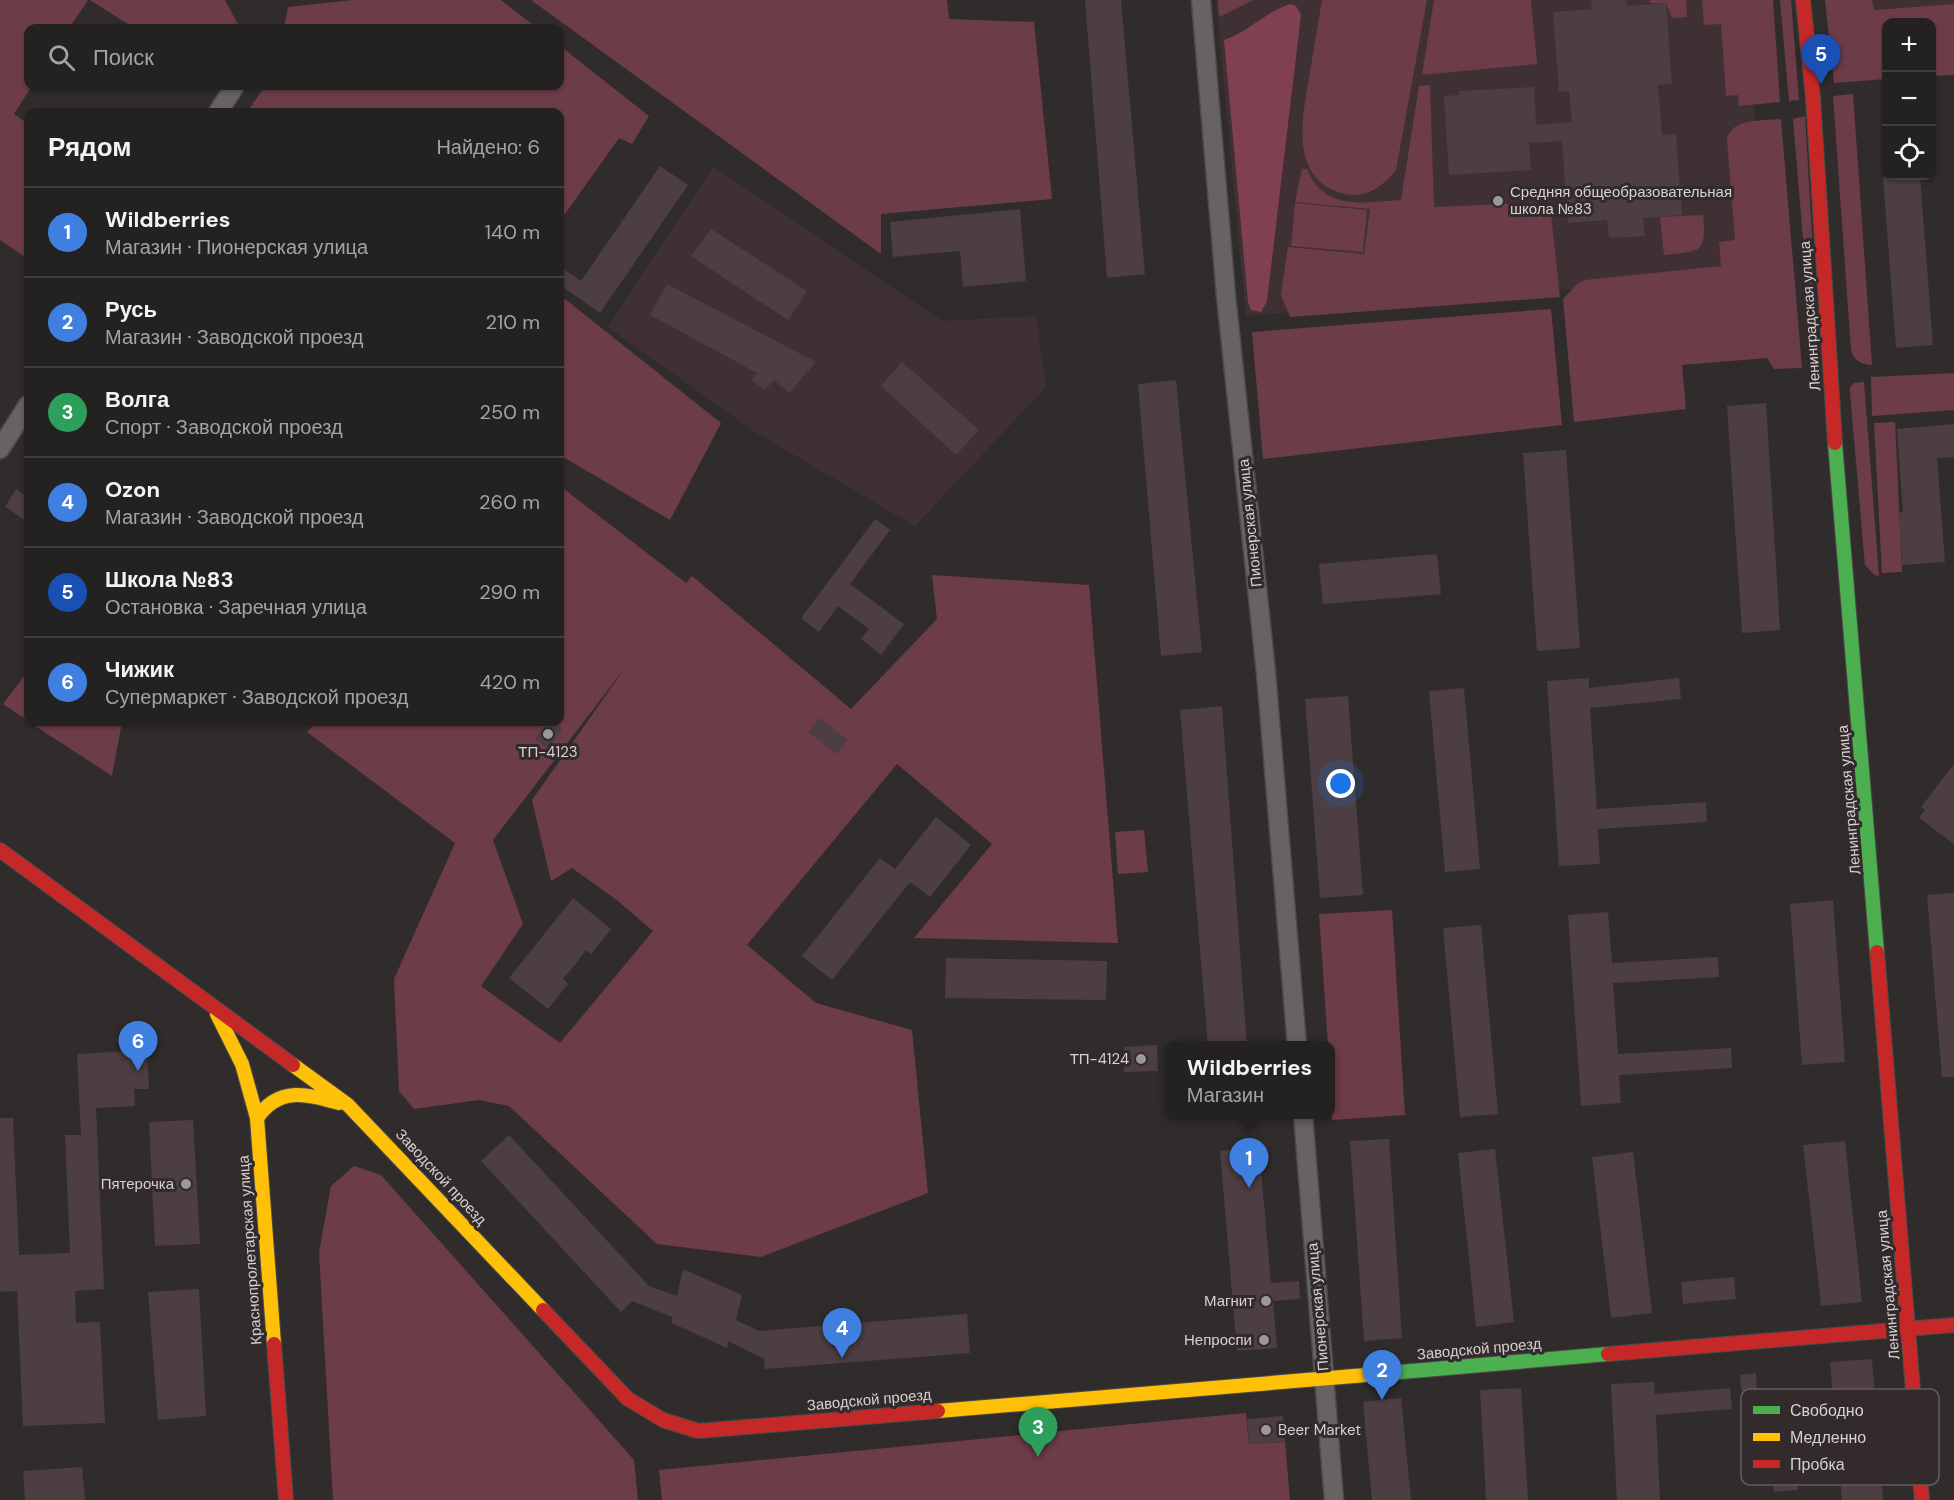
<!DOCTYPE html>
<html lang="ru">
<meta charset="utf-8">
<style>
:root{--surface:#242121;--page:#302e2e;--text:#f1f3f6;--muted:#a3a3a5;--line:#413e3f;--accent:#8bbbb9}
body{margin:0;font-family:"DM Sans",sans-serif;background:var(--page);color:var(--text)}
.controls{position:absolute;right:18px;top:18px;display:grid;overflow:hidden;border-radius:12px;box-shadow:0 2px 4px #0004}
.controls button{width:54px;height:54px;display:grid;place-items:center;padding:0;border:0;border-bottom:2px solid var(--line);background:var(--surface);color:var(--text);font:30px sans-serif}
.you{position:absolute;left:1341px;top:784px;width:21px;height:21px;margin:-15px;border:4px solid #fff;border-radius:50%;background:#1a73e8;box-shadow:0 0 0 9px #1a73e833}
.badge{display:grid;place-items:center;width:39px;height:39px;border-radius:50%;background:var(--accent);color:#fff;font-size:20px;font-weight:700}
.pin{position:absolute;translate:-50% -50px;filter:drop-shadow(0 2px 3px #0008)}
.pin::after{content:'';position:absolute;top:32px;width:21px;height:18px;background:inherit;clip-path:polygon(0 0,100% 0,50% 100%)}
.popup{position:absolute;left:1164px;top:1041px;width:171px;height:78px;box-sizing:border-box;display:grid;place-content:center;border-radius:12px;background:var(--surface);filter:drop-shadow(0 2px 4px #0005);font-size:20px;white-space:nowrap;color:var(--muted)}
.popup b{font-size:22px;color:var(--text)}
.popup::after{content:'';position:absolute;left:50%;top:100%;margin-left:-12px;border:12px solid transparent;border-top-color:var(--surface)}
.list{margin:0;padding:0;list-style:none}
h2{display:flex;justify-content:space-between;align-items:center;height:78px;margin:0;padding:0 24px;font-size:26px}
h2 small{font-size:20px;font-weight:400;color:var(--muted)}
.list li{display:grid;grid-template-columns:39px 1fr auto;gap:18px;align-items:center;box-sizing:border-box;height:90px;padding:0 24px;border-top:2px solid var(--line)}
.list b{display:block;font-size:22px;white-space:nowrap}
.list p{margin:0;font-size:20px;white-space:nowrap;color:var(--muted)}
.list em{font-size:20px;font-style:normal;color:var(--muted)}
.icon{flex:none;width:33px;height:33px;fill:none;stroke:currentColor;stroke-width:2;stroke-linecap:round;stroke-linejoin:round}
.map{position:relative;flex:none;width:1954px;height:1500px;overflow:hidden}
.search{position:absolute;background:var(--surface);box-shadow:0 2px 4px #0004;left:24px;top:24px;width:540px;height:66px;display:flex;align-items:center;gap:15px;box-sizing:border-box;padding:0 21px;border-radius:12px;color:var(--muted);font-size:22px}
.panel{position:absolute;background:var(--surface);box-shadow:0 2px 4px #0004;left:24px;top:108px;width:540px;height:618px;border-radius:12px}
.map>svg:first-child{display:block}
</style>
<div class="map">
<svg width="1954" height="1500" viewBox="0 0 1954 1500">
<rect width="100%" height="100%" fill="#302c2c"/>
<g fill="#3f3034">
<path d="M1216,0h530l21,281 -195,8 -326,27z"/>
<path d="M1872,0h82v4l-81,6z"/>
<path d="M713,167l229,154 94,-5 10,71 -131,139 -160,-94 -147,-105z"/>
</g>
<g fill="#6d3c49" fill-rule="evenodd">
<path d="M0,0h88l-19,28h-41v58h4l-18,28 14,10v135l-28,-19z"/>
<path d="M90,0h135l15,28h-106z"/>
<path d="M353,0h148l36,28h-253l4,-21z"/>
<path d="M531,0h416l2,19 85,3 18,177 -171,15v40z"/>
<path d="M1218,0h35l-34,17z"/>
<path d="M1322,0h105l-31,170c-13,16 -30,29 -51,24 -58,-14 -42,-79 -35,-122 4,-24 8,-48 12,-72z"/>
<path d="M1434,0h97l6,64 -115,11z"/>
<path d="M1650,0h36l1,17 -15,1 -6,-15h-16z"/>
<path d="M1702,0h71l7,102 -41,4 -1,-11 -12,1 -5,-72 -17,1z"/>
<path d="M1780,0h11l8,100 -10,1z"/>
<path d="M1825,0h47l2,10 80,-6v71l-22,1v-54h-46v57l-52,4z"/>
<path d="M560,46l89,70 -17,28 -13,-6 -59,83v-109h-313l18,-26h295z"/>
<path d="M1430,85l4,122 101,-4 9,3 7,8 9,83 -270,20 -9,-22 7,-48 76,7 6,-45 -75,-7 7,-33h5c18,43 56,33 94,31l18,-114z"/>
<path d="M1853,94l19,271c-11,-1 -18,-4 -21,-15l-18,-254z"/>
<path d="M1805,116l15,253 -6,1 -21,-251z"/>
<path d="M1781,119l21,249 -28,1 -7,-11 -85,7 4,44 -112,13 -11,-123 14,-15 8,-4 136,-14 -2,-24 16,-2 -8,-101c5,-21 36,-18 54,-20z"/>
<path d="M1295,203l72,7 -4,42 -72,-6z"/>
<path d="M1703,215c4,39 -3,36 -39,40l-4,-38z"/>
<path d="M560,295l161,128 -51,97 -110,-65z"/>
<path d="M1551,309l11,116 -299,34 -11,-127z"/>
<path d="M1954,373v37l-82,6 -1,-39z"/>
<path d="M1864,382l15,194 -5,-1 -9,-10 -15,-172v-6l4,-4z"/>
<path d="M1895,422l7,150 -20,1 -8,-150z"/>
<path d="M560,486l126,97 6,-7 159,133 86,-90 -5,-44 157,10 29,358 -204,-5 78,-94 -95,-80 -150,181 69,58 96,27 16,163 -167,64 -104,-13 -148,-138 -30,-6 -65,9 -15,-18 -5,-112 61,-136 -148,-111 9,-10h244zM628,664l-96,136 19,81 21,-13 46,33 35,30 -93,112 -79,-57 42,-62 -30,-84z"/>
<path d="M28,671v50l-25,-17z"/>
<path d="M29,722h93l-10,54z"/>
<path d="M1144,830l4,42 -30,2 -3,-42z"/>
<path d="M1392,910l13,205 -73,5 -2,-74 -2,-1 -9,-131z"/>
<path d="M354,1166l27,9 253,285 4,40h-305l-14,-248 12,-66z"/>
<path d="M1246,1413l3,31 36,-2 5,58h-628l-3,-30z"/>
</g>
<path fill="#804051" d="M1290,4l6,2 5,9 -34,286 -6,11 -10,-2 -3,-8 -24,-262c24,-8 41,-28 66,-36z"/>
<g fill="#4c3e42">
<path d="M1085,0h36l24,274 -38,4z"/>
<path d="M1591,0h35l1,6 39,-3 6,81 -14,1 4,50 14,-1 6,81 -39,3 2,18 -36,2 -2,-18 -39,3 -6,-82 -33,2 2,27 -82,5 -5,-79 15,-1v-4l75,-4 2,38 36,-3 -3,-31 -10,1 -6,-80 39,-3z"/>
<path d="M660,166l28,19 -88,128 -40,-28v-18l21,14z"/>
<path d="M1920,176l13,169 -37,3 -13,-171z"/>
<path d="M1020,209l6,72 -63,6 -3,-36 -67,6 -3,-35z"/>
<path d="M711,229l96,62 -19,29 -97,-64z"/>
<path d="M667,284l149,78 -27,31 -15,-13 -9,10 -14,-10 6,-7 -107,-58z"/>
<path d="M902,362l77,68 -23,25 -75,-69z"/>
<path d="M1176,380l26,272 -41,4 -23,-272z"/>
<path d="M1766,403l14,227 -38,3 -15,-227z"/>
<path d="M1954,424v33l-17,1 8,104 -43,3 -3,-52 4,-1 -6,-83z"/>
<path d="M1566,450l14,198 -43,3 -14,-198z"/>
<path d="M16,489l12,8v25l-23,-15z"/>
<path d="M875,519l15,11 -40,54 54,40 -23,31 -20,-16 8,-10 -31,-23 -19,26 -18,-14z"/>
<path d="M1437,554l4,40 -118,10 -4,-40z"/>
<path d="M1589,678v10l90,-10 2,21 -91,9 7,101 109,-7 1,20 -109,7 2,35 -41,2 -12,-185z"/>
<path d="M1464,688l16,181 -35,3 -16,-181z"/>
<path d="M1348,696l15,199 -43,3 -15,-199z"/>
<path d="M1222,706l25,340h-39l-28,-336z"/>
<path d="M819,718l29,22 -11,14 -29,-22z"/>
<path d="M547,722h4l11,7 -13,20 -14,-10z"/>
<path d="M1954,764v80l-35,-26 6,-8 -4,-3z"/>
<path d="M936,817l35,28 -41,52 -20,-15 -78,98 -30,-24 78,-98 15,11z"/>
<path d="M1954,893v184h-12l-15,-182z"/>
<path d="M573,898l38,31 -20,25 -5,-4 -12,16 -11,13 5,5 -20,25 -39,-31z"/>
<path d="M1833,900l12,162 -43,3 -12,-161z"/>
<path d="M1608,912l4,51 106,-6 1,20 -106,6 5,71 113,-6 1,20 -113,7 2,28 -40,3 -13,-191z"/>
<path d="M1481,925l17,189 -38,3 -17,-189z"/>
<path d="M946,958l161,3 -1,39 -161,-2z"/>
<path d="M1157,1045l1,26 -34,1v-25z"/>
<path d="M147,1050l2,39h-15l1,17 -39,2 8,181 -29,2 1,32 24,-1 5,101 -82,3 -6,-135 -17,1v-174h13l6,137 51,-2 -5,-118h16l-4,-81z"/>
<path d="M193,1120l7,124 -45,2 -6,-124z"/>
<path d="M509,1135l140,151 28,10 6,-27 59,26 -6,25 23,11 208,-17 3,39 -205,16 -1,-10 -36,-18 -1,7 -55,-25v-6l-40,-16 -11,11 -140,-151z"/>
<path d="M1389,1139l13,199 -38,3 -14,-200z"/>
<path d="M1845,1141l17,161 -41,4 -18,-161z"/>
<path d="M1259,1147l12,136 28,-2 1,18 -27,2 4,47 -40,3 -17,-200z"/>
<path d="M1495,1149l19,173 -38,5 -18,-174z"/>
<path d="M1633,1152l19,161 -41,5 -19,-161z"/>
<path d="M1734,1277l2,22 -53,5 -2,-22z"/>
<path d="M199,1289l7,127 -48,4 -10,-128z"/>
<path d="M1872,1359l11,141h-41l-12,-138z"/>
<path d="M1756,1373l1,21 -15,1 -2,-20z"/>
<path d="M1654,1382l1,12 75,-6 2,21 -76,6 4,85h-43l-6,-116z"/>
<path d="M1521,1388l7,112h-42l-6,-110z"/>
<path d="M1401,1398l10,102h-39l-9,-98z"/>
<path d="M1790,1411l8,79 -24,2 -7,-79z"/>
<path d="M1283,1416l2,26 -36,2 -2,-25z"/>
<path d="M82,1467l3,33h-60l-2,-29z"/>
</g>
<g fill="none" stroke-linecap="round" stroke-linejoin="round">
<g stroke="#4d4a4a" stroke-width="21">
<g id="street">
<path d="M1201,0l25,296 40,377 31,373"/>
<path d="M218,112l17,-26"/>
<path d="M0,449l28,-44"/>
<path d="M1303,1114l31,386"/>
</g>
</g>
<g stroke="#4d4a4a" stroke-width="16">
<g id="fast">
<path d="M1835,443l42,509"/>
<path d="M1366,1375l242,-21"/>
</g>
</g>
<g stroke="#4d4a4a" stroke-width="16">
<g id="slow">
<path d="M217,1014l25,50 15,54 17,226"/>
<path d="M293,1065l55,40 195,205"/>
<path d="M257,1118c22,-32 49,-24 82,-15"/>
<path d="M938,1411l428,-36"/>
</g>
</g>
<g stroke="#4d4a4a" stroke-width="16">
<g id="jam">
<path d="M1803,0l10,98 22,345"/>
<path d="M0,850l293,215"/>
<path d="M1877,952l45,548"/>
<path d="M543,1310l85,89 35,21 35,11 240,-20"/>
<path d="M274,1344l12,156"/>
<path d="M1608,1354l346,-29"/>
</g>
</g>
<use href="#street" stroke="#676363" stroke-width="18"/>
<use href="#fast" stroke="#4caf50" stroke-width="14"/>
<use href="#slow" stroke="#ffc107" stroke-width="14"/>
<use href="#jam" stroke="#c62828" stroke-width="14"/>
</g>
<g fill="#9c9798" stroke="#322a2b" stroke-width="2">
<circle cx="1498" cy="201" r="6"/>
<circle cx="548" cy="734" r="6"/>
<circle cx="1141" cy="1059" r="6"/>
<circle cx="186" cy="1184" r="6"/>
<circle cx="1266" cy="1301" r="6"/>
<circle cx="1264" cy="1340" r="6"/>
<circle cx="1266" cy="1430" r="6"/>
</g>
<g text-anchor="middle" dominant-baseline="central" stroke-width="6" stroke-linejoin="round" paint-order="stroke">
<g font-size="15" fill="#d6d1d2" stroke="#322a2b" text-anchor="end">
<text x="1510" y="192" text-anchor="start">Средняя общеобразовательная<tspan x="1510" dy="17">школа №83</tspan></text>
<text x="548" y="752" text-anchor="middle">ТП-4123</text>
<text x="1129" y="1059">ТП-4124</text>
<text x="174" y="1184">Пятерочка</text>
<text x="1254" y="1301">Магнит</text>
<text x="1252" y="1340">Непроспи</text>
<text x="1278" y="1430" text-anchor="start">Beer Market</text>
</g>
<g font-size="15" fill="#d6d1d2" stroke="#322a2b">
<text transform="translate(1810 316) rotate(-94)">Ленинградская улица</text>
<text transform="translate(1250 523) rotate(-96)">Пионерская улица</text>
<text transform="translate(1849 800) rotate(-95)">Ленинградская улица</text>
<text transform="translate(441 1177) rotate(47)">Заводской проезд</text>
<text transform="translate(250 1250) rotate(-94)">Краснопролетарская улица</text>
<text transform="translate(1888 1285) rotate(-95)">Ленинградская улица</text>
<text transform="translate(1318 1307) rotate(-95)">Пионерская улица</text>
<text transform="translate(1479 1349) rotate(-5)">Заводской проезд</text>
<text transform="translate(869 1400) rotate(-5)">Заводской проезд</text>
</g>
</g>
<rect x="1741" y="1389" width="198" height="96" rx="9" fill="#322a2b" stroke="#635c5d" stroke-width="1.5"/>
<rect x="1753" y="1406" width="27" height="8" fill="#4caf50"/>
<rect x="1753" y="1433" width="27" height="8" fill="#ffc107"/>
<rect x="1753" y="1460" width="27" height="8" fill="#c62828"/>
<g font-size="16" fill="#d6d1d2">
<text x="1790" y="1416">Свободно</text>
<text x="1790" y="1443">Медленно</text>
<text x="1790" y="1470">Пробка</text>
</g>
</svg>
<div class="controls">
<button>+</button>
<button>−</button>
<button><svg class="icon" aria-label="locate" viewBox="0 0 24 24"><circle cx="12" cy="12" r="6"/><path d="M12 2v4M12 18v4M2 12h4M18 12h4"/></svg></button>
</div>
<div class="you"></div>
<div class="pin badge" style="left:1249px;top:1188px;background:#3f7fe0">1</div>
<div class="popup"><b>Wildberries</b>Магазин</div>
<div class="pin badge" style="left:1382px;top:1400px;background:#3f7fe0">2</div>
<div class="pin badge" style="left:1038px;top:1457px;background:#2e9e5b">3</div>
<div class="pin badge" style="left:842px;top:1358px;background:#3f7fe0">4</div>
<div class="pin badge" style="left:1821px;top:84px;background:#1a4fb4">5</div>
<div class="pin badge" style="left:138px;top:1071px;background:#3f7fe0">6</div>
<div class="search"><svg class="icon" aria-label="search" viewBox="0 0 24 24"><circle cx="10" cy="10" r="6"/><path d="M15 15l6 6"/></svg>Поиск</div>
<section class="panel">
<h2>Рядом<small>Найдено: 6</small></h2>
<ul class="list">
<li><span class="badge" style="background:#3f7fe0">1</span><div><b>Wildberries</b><p>Магазин · Пионерская улица</p></div><em>140 m</em></li>
<li><span class="badge" style="background:#3f7fe0">2</span><div><b>Русь</b><p>Магазин · Заводской проезд</p></div><em>210 m</em></li>
<li><span class="badge" style="background:#2e9e5b">3</span><div><b>Волга</b><p>Спорт · Заводской проезд</p></div><em>250 m</em></li>
<li><span class="badge" style="background:#3f7fe0">4</span><div><b>Ozon</b><p>Магазин · Заводской проезд</p></div><em>260 m</em></li>
<li><span class="badge" style="background:#1a4fb4">5</span><div><b>Школа №83</b><p>Остановка · Заречная улица</p></div><em>290 m</em></li>
<li><span class="badge" style="background:#3f7fe0">6</span><div><b>Чижик</b><p>Супермаркет · Заводской проезд</p></div><em>420 m</em></li>
</ul>
</section>
</div>
